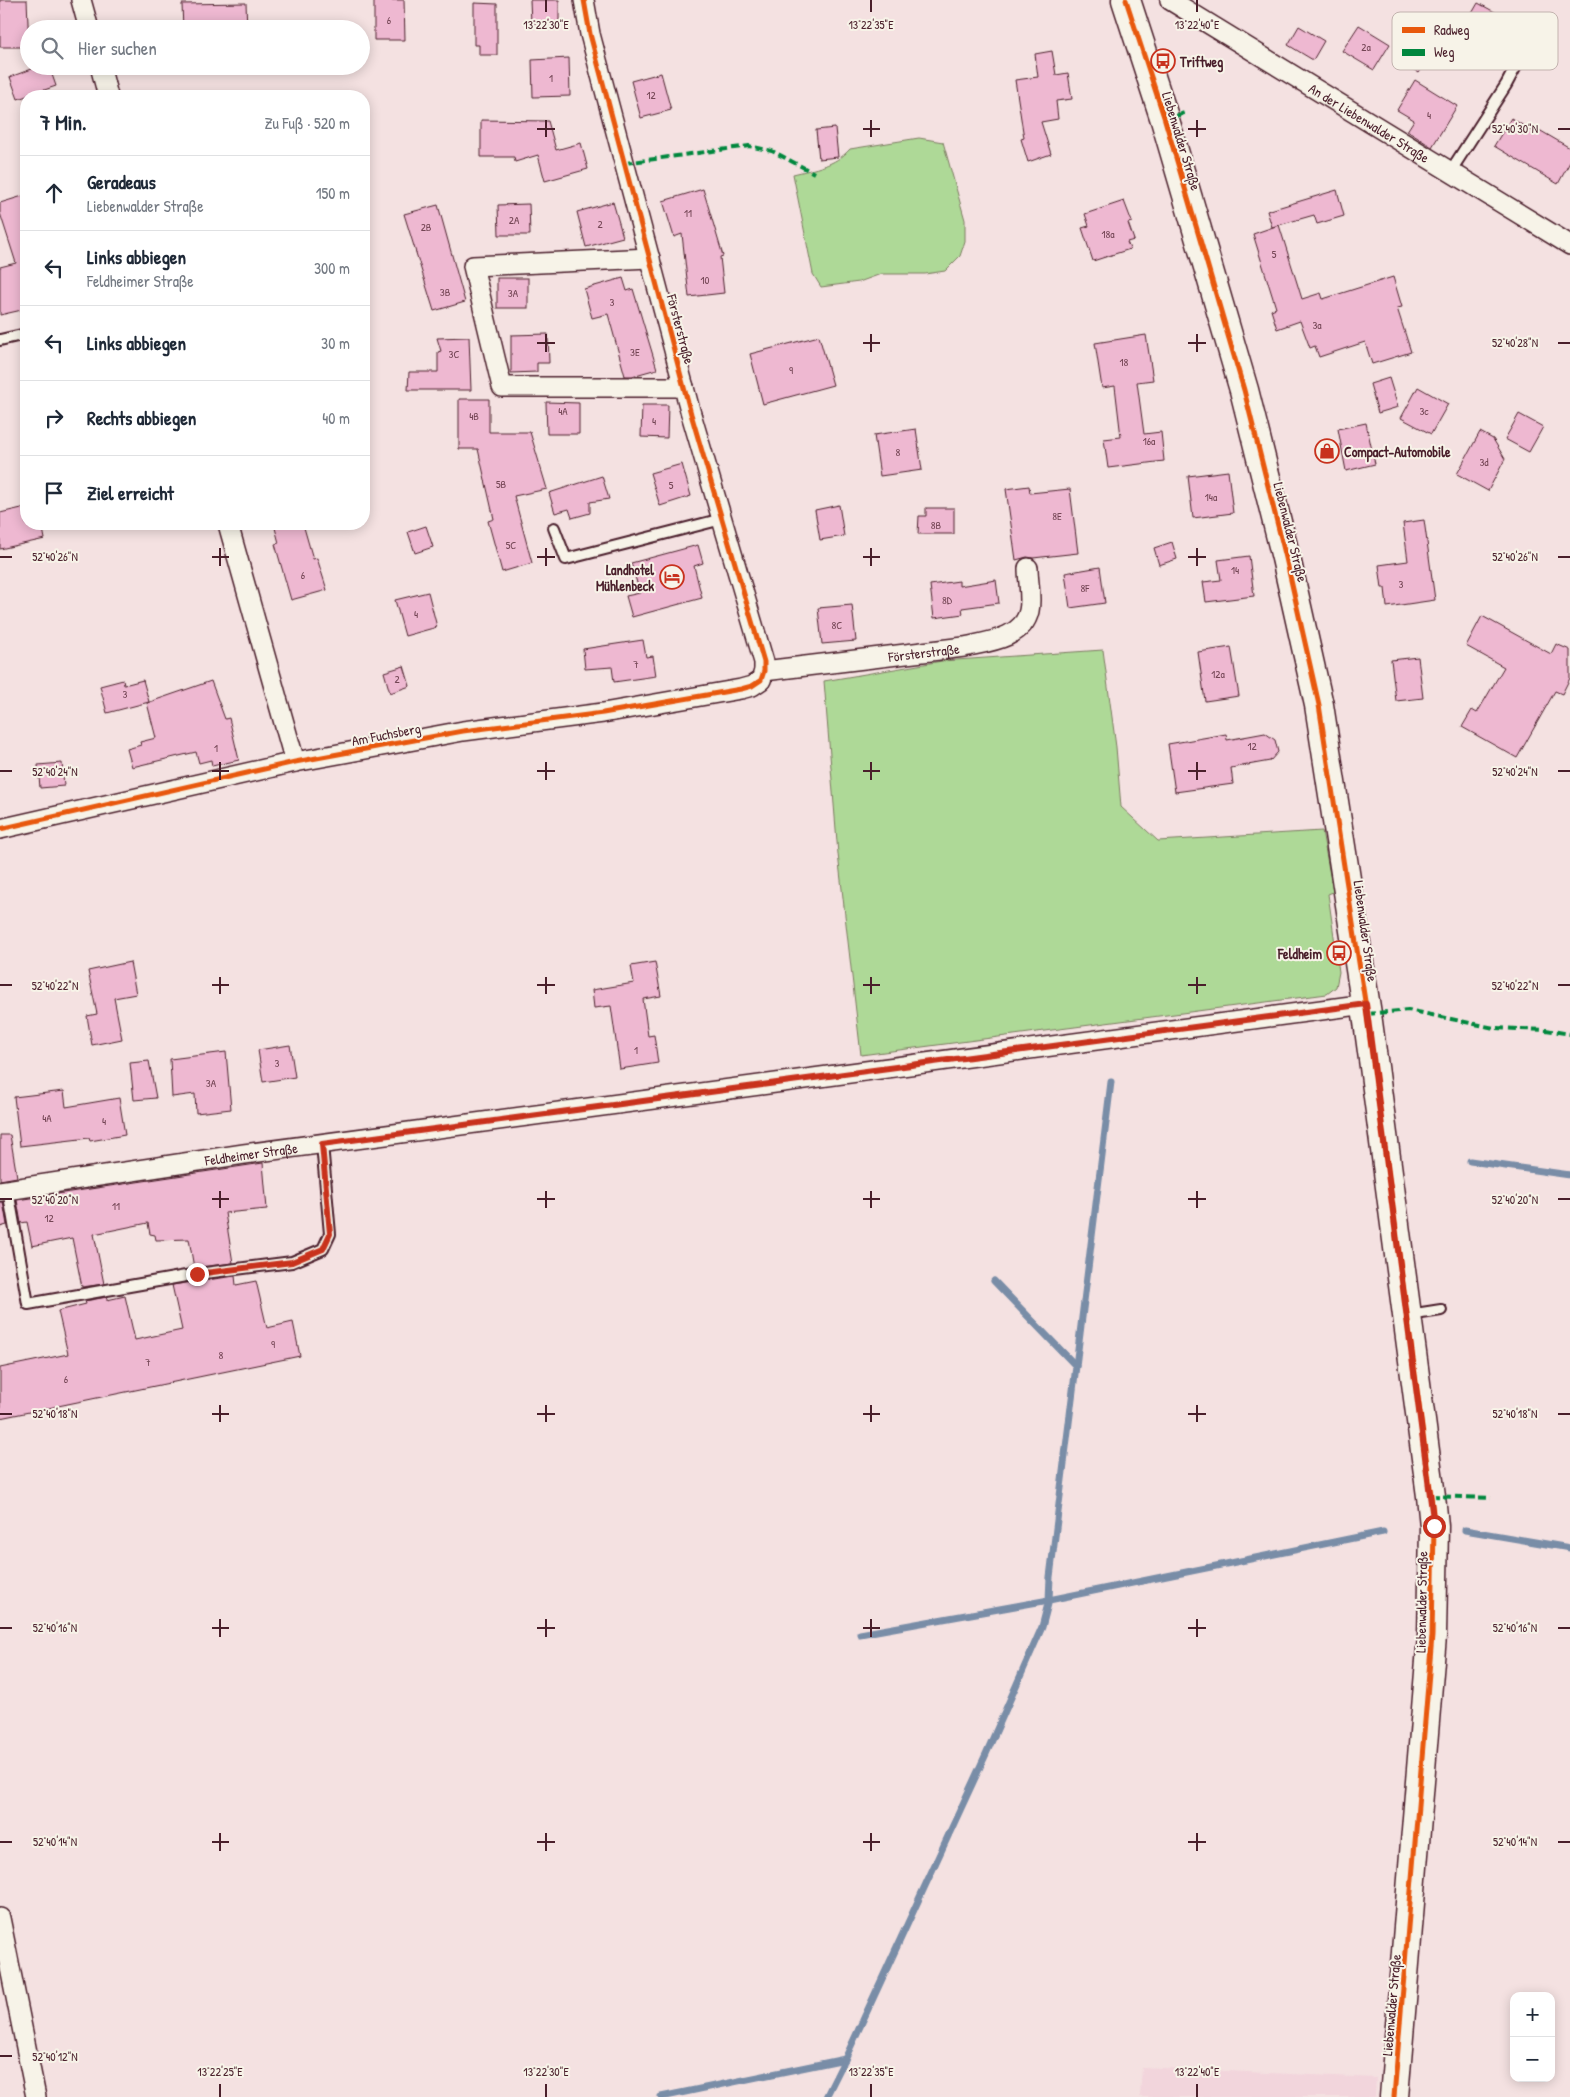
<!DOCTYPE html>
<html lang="de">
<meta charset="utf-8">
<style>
:root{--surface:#fff;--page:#f6f6f7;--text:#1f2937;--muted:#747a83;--line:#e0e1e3}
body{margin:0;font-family:"Patrick Hand",sans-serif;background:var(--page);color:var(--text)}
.controls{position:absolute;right:15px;bottom:15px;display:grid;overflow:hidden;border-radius:10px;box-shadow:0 2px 12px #0003}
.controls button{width:45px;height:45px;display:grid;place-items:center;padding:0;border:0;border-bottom:1px solid var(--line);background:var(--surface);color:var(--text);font:25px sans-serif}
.stop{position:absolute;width:15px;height:15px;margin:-11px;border:4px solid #c8321e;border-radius:50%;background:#fff}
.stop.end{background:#c8321e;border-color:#fff;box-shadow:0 1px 5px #0008}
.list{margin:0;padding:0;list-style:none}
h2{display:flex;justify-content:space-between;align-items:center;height:65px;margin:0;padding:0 20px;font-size:21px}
h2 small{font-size:16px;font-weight:400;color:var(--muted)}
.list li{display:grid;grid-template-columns:32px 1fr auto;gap:15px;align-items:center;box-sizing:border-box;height:75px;padding:0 20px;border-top:1px solid var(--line)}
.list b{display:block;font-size:19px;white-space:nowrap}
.list p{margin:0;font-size:16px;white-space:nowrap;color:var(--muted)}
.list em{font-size:16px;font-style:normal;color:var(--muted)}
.icon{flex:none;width:28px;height:28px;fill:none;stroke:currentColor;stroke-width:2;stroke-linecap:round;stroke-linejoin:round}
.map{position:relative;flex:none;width:1570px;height:2097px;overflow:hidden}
.search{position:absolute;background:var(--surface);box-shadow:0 2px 12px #0003;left:20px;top:20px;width:350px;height:55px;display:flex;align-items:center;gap:12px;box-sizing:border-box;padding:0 18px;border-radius:28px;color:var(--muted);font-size:19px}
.panel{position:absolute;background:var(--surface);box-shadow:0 2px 12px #0003;left:20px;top:90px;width:350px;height:440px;border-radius:20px}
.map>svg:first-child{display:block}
</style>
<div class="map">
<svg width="1570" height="2097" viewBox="0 0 1570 2097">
<rect width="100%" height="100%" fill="#f4e1e1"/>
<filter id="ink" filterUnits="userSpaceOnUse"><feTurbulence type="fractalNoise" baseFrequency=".02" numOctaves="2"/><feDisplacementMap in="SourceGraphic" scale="10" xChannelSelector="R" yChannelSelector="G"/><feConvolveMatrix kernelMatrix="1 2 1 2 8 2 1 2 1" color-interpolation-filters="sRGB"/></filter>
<g filter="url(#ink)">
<path fill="#f2d5dc" d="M1142,2067l234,11 -1,19h-235z"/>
<g fill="#aed997" stroke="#7c7c61">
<path d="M919,138l24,4 22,78v21l-5,15 -15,15 -20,3h-44l-22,8 -38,5 -8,-13 -20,-100c21,-5 42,-8 57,-25z"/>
<path d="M1103,650l13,97 5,60 37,34 164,-10 11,61 -5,2 11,78 -3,15 -9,7 -466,61 -23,-201 -14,-173 118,-20z"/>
</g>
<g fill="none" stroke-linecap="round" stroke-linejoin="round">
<g stroke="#798da7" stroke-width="7">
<path d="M1470,1161l100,14"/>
<path d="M994,1281l82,85"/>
<path d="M1465,1530l105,18"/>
<path d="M860,1634l189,-34 334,-68"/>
<path d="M661,2097l184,-38"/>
<path d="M826,2097l19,-38 141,-305 56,-127 7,-27 1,-23 61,-495"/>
</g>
</g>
<g fill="#eeb8d1" stroke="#4a1f2b">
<path d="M0,0h27l2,47h-29z"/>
<path d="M374,0h30l1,40h-31z"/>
<path d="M530,0h29v23h-28z"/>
<path d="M246,3l1,26h-64l-1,-25z"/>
<path d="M474,3l23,1v51h-18v-10h-5z"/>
<path d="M1478,3l26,14 -21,39 -10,-5 -6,11 -43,-23 11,-18 24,15z"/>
<path d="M1359,25l31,19 -16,26 -32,-19z"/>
<path d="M1299,26l25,15 -11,19 -25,-15z"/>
<path d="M1415,40l18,12 -14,21 -18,-12z"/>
<path d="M1052,51l4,24 12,-2 4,26 -16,2 2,18 -17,3 10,32 -23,8 -7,-23 3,-1 -9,-58 23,-3 -3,-23z"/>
<path d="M569,58l1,38 -37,1 -1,-37z"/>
<path d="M40,66h9l7,20 -38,13 -8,-22z"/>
<path d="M661,73l10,37 -30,8 -10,-37z"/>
<path d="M1415,80l42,26 -25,41 -25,-16 7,-11 -17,-10z"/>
<path d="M1511,118l21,13 2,-4 36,21v14l-12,22 -64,-38z"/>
<path d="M481,120l67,1 8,29 25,-7 7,26 -43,12 -7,-26 -23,7 -1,-5h-33z"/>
<path d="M835,128l3,29 -19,2 -3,-29z"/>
<path d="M703,189l20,67 -3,1 4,36 -35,4 -7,-63 -8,3 -11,-36z"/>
<path d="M1337,190l7,26 -27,8 -3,-9 -42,12 -5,-16z"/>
<path d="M26,195v87h-2l2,27 -26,6v-48l16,-4 -16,-50v-10z"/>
<path d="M1124,201l8,21 -4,1 6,17 -7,2 3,7 -37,12 -11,-33 7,-2 -4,-12z"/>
<path d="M613,202l10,35 -37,10 -9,-35z"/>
<path d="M529,204l1,31h-31l-1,-30z"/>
<path d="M438,205l27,97 -31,9 -30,-97z"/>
<path d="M1279,225l23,74 19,-6 2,6 70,-22 9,30 -5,1 14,44 -39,12 -7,-22 -46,15 -4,-11 -5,2 -10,-27 -23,8 -6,-19 5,-2 -23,-74z"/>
<rect x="497" y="278" width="31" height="30"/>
<path d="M623,278l4,13 6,-2 24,80 -25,7h-7l-17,-62 -16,4 -8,-29z"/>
<path d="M548,334l1,29h-12v9l-26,1v-38z"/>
<path d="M1146,335l7,45 -16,2 7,52 17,-2 3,29 -56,7 -4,-29 17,-2 -6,-51 -13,2 -7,-45z"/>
<path d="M819,336l14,49 -70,19 -13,-50z"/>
<path d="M469,337l2,53h-63l1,-18h29v-20l3,-1 -4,-13z"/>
<path d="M1389,378l9,29 -20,6 -8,-29z"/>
<path d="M1418,387l30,17 -17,30 -30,-16z"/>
<path d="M459,399h30v33h41l17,57 -33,7 18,67 -30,9 -14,-51 6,-2 -16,-70h-19z"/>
<path d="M546,402l33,1v31h-32z"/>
<path d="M642,405h26l-1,33 -26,-1z"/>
<path d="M1519,414l24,13 -14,25 -24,-13z"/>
<path d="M1366,423l9,41 -29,7 -8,-42z"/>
<path d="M916,429l6,41 -42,6 -6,-41z"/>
<path d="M1480,432l13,7 12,20 -17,32 -31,-17z"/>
<path d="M682,464l9,32 -31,10 -10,-33z"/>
<path d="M1228,471l5,42 -40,5 -5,-42z"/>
<path d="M602,476l7,23 -19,3v11l-18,5 -3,-9 -14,4 -6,-20z"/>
<path d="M1029,486l1,7 40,-4 8,64 -45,5 -6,-1 -11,3 -10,-71z"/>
<path d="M839,505l5,31 -24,4 -5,-30z"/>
<path d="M26,507v17h16l3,15 -45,10v-36z"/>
<path d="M926,508h28v26h-36l1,-18h7z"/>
<path d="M1424,520l11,80 -48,7 -2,-19h-3l-3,-23 29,-4 -5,-38z"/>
<path d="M274,524h29l10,35 4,-1 10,32 -36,10 -16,-56 4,-1z"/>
<path d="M426,526l7,21 -18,6 -7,-21z"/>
<path d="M1172,542l5,17 -18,6 -5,-17z"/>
<path d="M698,545l5,18 -9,3 8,32 -70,19 -6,-21 14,-3 -9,-30z"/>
<path d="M1249,556l5,40 -48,6 -3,-20 18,-2 -3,-20z"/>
<path d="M1100,567l5,36 -35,5 -5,-35z"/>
<path d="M996,580l3,23 -37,5 1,6 -29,4 -4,-33 29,-4v5z"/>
<path d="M428,592l9,35 -32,9 -10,-36z"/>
<path d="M852,605l4,36 -34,3 -4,-36z"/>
<path d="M1482,616l69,38 5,-10 14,6v28l-8,16 -7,-3 -38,67 -55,-31 10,-17 5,3 27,-46 -38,-21z"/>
<path d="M643,640l3,17 7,-1 3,20 -42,6 -2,-15 -27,2 -2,-20z"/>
<path d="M1231,647l8,49 -34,5 -7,-49z"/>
<path d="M1418,657l5,41 -27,3 -5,-41z"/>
<path d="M404,666l6,20 -20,7 -6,-21z"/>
<path d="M123,680l1,5 19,-5 6,22 -42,11 -7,-27z"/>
<path d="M211,681l14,38 4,-1 10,42 -27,6 -1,-6 -12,3 -3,-11 -64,15 -5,-18 14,-4 -1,-3 16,-4 -9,-35z"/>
<path d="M1265,733l10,7 3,12 -8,9 -39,7 2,16 -58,8 -7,-48 58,-10 1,6z"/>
<path d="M62,763l2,23 -24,2 -2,-23z"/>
<path d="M130,962l6,32 -22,4 8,41 -30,6 -5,-29 10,-2 -9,-43z"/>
<path d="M655,962l6,34 -18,3 5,37 6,-1 4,28 -38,6 -9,-63 -17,2 -2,-18 42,-7 -3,-17z"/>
<path d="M290,1045l5,32 -32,5 -5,-32z"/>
<path d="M226,1052l5,57 -35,4 -1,-19 -23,3 -2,-38z"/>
<path d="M149,1061l7,37 -22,2 -4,-37z"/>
<path d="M64,1091l2,16 53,-9 6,37 -35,6 -1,-3 -69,8 -6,-49z"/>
<path d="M0,1135h10l7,42 -17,3z"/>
<path d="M263,1163l4,46 -42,4 8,50 -39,5 -5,-29 -33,1 -1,-5 -5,-1 -2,-11 -54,11 10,50 -22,3 -10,-49 -40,8 -5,-24 -6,1 -4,-23z"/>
<path d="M0,1202h3l4,23 -7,2z"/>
<path d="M235,1276l1,9 20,-4 11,47 26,-6 7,34 -300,62v-50l68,-14 -10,-43 28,-7 -1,-3 22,-4v3l18,-4 10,44 47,-10 -10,-45z"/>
</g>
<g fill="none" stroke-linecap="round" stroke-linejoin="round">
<g stroke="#4a1f2b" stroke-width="14">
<g id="lane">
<path d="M1450,172l56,-87 31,-58"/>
<path d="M0,340l26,-6"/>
<path d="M554,528l12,31 156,-40"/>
<path d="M8,1190l20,114 169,-30 95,-12 31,-13 7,-15 -8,-90"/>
<path d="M1409,1315l32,-5"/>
</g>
</g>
<g stroke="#4a1f2b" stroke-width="22">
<g id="street">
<path d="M81,0l8,29"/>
<path id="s1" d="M1170,0l400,245"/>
<path d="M100,66l8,30"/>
<path d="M650,258l-177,8 29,121h182"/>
<path d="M228,524l67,238"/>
<path id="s2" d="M764,671l200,-24c22,-5 59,-8 65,-36 3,-13 -1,-29 -1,-43"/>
<path d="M0,829l295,-67 168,-31 140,-18 138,-24 11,-3 9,-6 3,-9v-9l-73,-248 -101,-380 -6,-34"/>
<path id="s3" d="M0,1191l244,-37 1122,-150"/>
<path d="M0,1918l36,179"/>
</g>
</g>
<g stroke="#4a1f2b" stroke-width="31">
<path id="secondary" d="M1126,0l39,120 79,270 42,168 33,147 48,309 64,482 3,30 -2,110 -38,461"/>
</g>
<use href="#lane" stroke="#f7f3e8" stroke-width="10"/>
<use href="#street" stroke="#f7f3e8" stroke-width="19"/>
<use href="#secondary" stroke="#f7f3e8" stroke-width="28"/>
<g stroke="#00873e" stroke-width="4" stroke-dasharray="8 4" stroke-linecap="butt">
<path d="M1165,120l19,-7"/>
<path d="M625,163l124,-17 23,5 42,22"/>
<path d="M1367,1014l41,-4 86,18 52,2 24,4"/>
<path d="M1431,1496l60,2"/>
</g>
<g stroke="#f7f3e8" stroke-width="8">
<g id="cycleway">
<path d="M1126,0l39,120 79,270 42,168 33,147 48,309 64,482 3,30 -2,110 -38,461"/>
<path d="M0,829l295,-67 168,-31 140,-18 138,-24 11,-3 9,-6 3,-9v-9l-73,-248 -101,-380 -6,-34"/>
</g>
</g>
<use href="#cycleway" stroke="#e8590c" stroke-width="5"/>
</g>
</g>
<g fill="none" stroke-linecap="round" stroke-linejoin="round" filter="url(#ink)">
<path stroke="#c8321e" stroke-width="6" d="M197,1274l95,-12 31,-13 7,-15 -8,-90 1044,-140 68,522"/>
</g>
<path fill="none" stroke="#4a1f2b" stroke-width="2" d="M546,0v12M871,0v12M1197,0v12M546,120v17M871,120v17M1197,120v17M537,129h18M863,129h17M1188,129h18M1558,129h12M546,334v18M871,334v18M1197,334v18M537,343h18M863,343h17M1188,343h18M1558,343h12M220,548v18M546,548v18M871,548v18M1197,548v18M0,557h12M212,557h17M537,557h18M863,557h17M1188,557h18M1558,557h12M220,762v18M546,762v18M871,762v18M1197,762v18M0,771h12M212,771h17M537,771h18M863,771h17M1188,771h18M1558,771h12M220,977v17M546,977v17M871,977v17M1197,977v17M0,985h12M212,985h17M537,985h18M863,985h17M1188,985h18M1558,985h12M220,1191v17M546,1191v17M871,1191v17M1197,1191v17M0,1199h12M212,1199h17M537,1199h18M863,1199h17M1188,1199h18M1558,1199h12M220,1405v17M546,1405v17M871,1405v17M1197,1405v17M0,1414h12M212,1414h17M537,1414h18M863,1414h17M1188,1414h18M1558,1414h12M220,1619v18M546,1619v18M871,1619v18M1197,1619v18M0,1628h12M212,1628h17M537,1628h18M863,1628h17M1188,1628h18M1558,1628h12M220,1833v18M546,1833v18M871,1833v18M1197,1833v18M0,1842h12M212,1842h17M537,1842h18M863,1842h17M1188,1842h18M1558,1842h12M0,2056h12M220,2084v13M546,2084v13M871,2084v13M1197,2084v13"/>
<defs>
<g id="bus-ring" transform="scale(1.25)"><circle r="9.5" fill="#f7f3e8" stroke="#c8321e" stroke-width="1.5"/><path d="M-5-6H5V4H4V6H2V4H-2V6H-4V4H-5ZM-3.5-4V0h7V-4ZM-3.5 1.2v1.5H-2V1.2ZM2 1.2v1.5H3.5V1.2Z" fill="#c8321e"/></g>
<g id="shop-ring" transform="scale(1.25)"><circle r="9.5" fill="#f7f3e8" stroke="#c8321e" stroke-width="1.5"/><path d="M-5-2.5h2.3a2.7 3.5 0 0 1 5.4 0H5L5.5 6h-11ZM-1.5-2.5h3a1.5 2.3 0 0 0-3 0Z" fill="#c8321e"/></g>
<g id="hotel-ring" transform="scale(1.25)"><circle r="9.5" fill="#f7f3e8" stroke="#c8321e" stroke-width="1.5"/><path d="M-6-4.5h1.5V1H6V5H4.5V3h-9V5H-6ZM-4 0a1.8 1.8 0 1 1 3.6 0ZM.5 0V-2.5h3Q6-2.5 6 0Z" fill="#c8321e"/></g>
</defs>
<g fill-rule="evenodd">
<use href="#bus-ring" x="1163" y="61"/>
<use href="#shop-ring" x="1327" y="451"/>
<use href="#hotel-ring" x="672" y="577"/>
<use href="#bus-ring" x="1339" y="953"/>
</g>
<g text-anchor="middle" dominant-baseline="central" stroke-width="4" stroke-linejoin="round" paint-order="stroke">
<g font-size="11" fill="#734554">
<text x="389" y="20">6</text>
<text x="1366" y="47">2a</text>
<text x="551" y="78">1</text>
<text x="651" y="95">12</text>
<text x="1429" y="115">4</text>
<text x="688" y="213">11</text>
<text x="514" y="220">2A</text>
<text x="600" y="224">2</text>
<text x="426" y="227">2B</text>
<text x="1108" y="234">18a</text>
<text x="1274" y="254">5</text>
<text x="705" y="280">10</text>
<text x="445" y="292">3B</text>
<text x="513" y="293">3A</text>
<text x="612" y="302">3</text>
<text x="1317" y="325">3a</text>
<text x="635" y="352">3E</text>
<text x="454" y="354">3C</text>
<text x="1124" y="362">18</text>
<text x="791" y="370">9</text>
<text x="563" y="411">4A</text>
<text x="1424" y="411">3c</text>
<text x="474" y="416">4B</text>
<text x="654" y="421">4</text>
<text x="1149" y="441">16a</text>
<text x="898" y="452">8</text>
<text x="1484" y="462">3d</text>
<text x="501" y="484">5B</text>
<text x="671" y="485">5</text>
<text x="1211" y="497">14a</text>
<text x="1057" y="516">8E</text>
<text x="936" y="525">8B</text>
<text x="511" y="545">5C</text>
<text x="1235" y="570">14</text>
<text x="303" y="575">6</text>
<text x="1401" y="584">3</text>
<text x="1085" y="588">8F</text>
<text x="947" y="600">8D</text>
<text x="416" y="614">4</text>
<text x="837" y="625">8C</text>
<text x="636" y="664">7</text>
<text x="1218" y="674">12a</text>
<text x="397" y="679">2</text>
<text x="125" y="694">3</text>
<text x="1252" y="746">12</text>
<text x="216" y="748">1</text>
<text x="636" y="1050">1</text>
<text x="277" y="1063">3</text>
<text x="211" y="1083">3A</text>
<text x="47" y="1118">4A</text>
<text x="104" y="1121">4</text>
<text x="116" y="1206">11</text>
<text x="49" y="1218">12</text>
<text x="273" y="1344">9</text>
<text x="221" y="1355">8</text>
<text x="148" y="1362">7</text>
<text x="66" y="1379">6</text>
</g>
<g font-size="14" font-weight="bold" fill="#4a1f2b" stroke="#f7f3e8" text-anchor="start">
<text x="1180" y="61">Triftweg</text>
<text x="1344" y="451">Compact-Automobile</text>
<text x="654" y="569" text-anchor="end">Landhotel<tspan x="654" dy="16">Mühlenbeck</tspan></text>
<text x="1322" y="953" text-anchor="end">Feldheim</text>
</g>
<g font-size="14" fill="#4a1f2b" stroke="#f7f3e8">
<text stroke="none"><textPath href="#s1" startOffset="234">An der Liebenwalder Straße</textPath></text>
<text transform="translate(1182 141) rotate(73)">Liebenwalder Straße</text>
<text transform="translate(681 329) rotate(75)">Försterstraße</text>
<text transform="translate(1291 532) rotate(76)">Liebenwalder Straße</text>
<text stroke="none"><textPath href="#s2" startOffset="161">Försterstraße</textPath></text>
<text transform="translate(386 734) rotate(-11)">Am Fuchsberg</text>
<text transform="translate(1366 931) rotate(82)">Liebenwalder Straße</text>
<text stroke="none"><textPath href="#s3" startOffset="254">Feldheimer Straße</textPath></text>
<text transform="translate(1421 1602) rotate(-89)">Liebenwalder Straße</text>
<text transform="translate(1391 2005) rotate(-85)">Liebenwalder Straße</text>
</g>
</g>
<rect x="1392" y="12" width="166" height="58" rx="8" fill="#f7f3e8" stroke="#c3b3af" stroke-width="1"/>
<rect x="1402" y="27" width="23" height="6" fill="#e8590c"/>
<rect x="1402" y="49" width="23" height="7" fill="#00873e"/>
<g font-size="14" fill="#4a1f2b">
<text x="1434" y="35">Radweg</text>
<text x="1434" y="57">Weg</text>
</g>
<g font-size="12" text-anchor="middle" fill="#4a1f2b" stroke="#f7f3e8" stroke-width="4" stroke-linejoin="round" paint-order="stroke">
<text x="546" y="29">13°22'30"E</text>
<text x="871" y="29">13°22'35"E</text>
<text x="1197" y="29">13°22'40"E</text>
<text x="1515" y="133">52°40'30"N</text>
<text x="1515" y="347">52°40'28"N</text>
<text x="55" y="561">52°40'26"N</text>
<text x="1515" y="561">52°40'26"N</text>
<text x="55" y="776">52°40'24"N</text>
<text x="1515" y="776">52°40'24"N</text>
<text x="55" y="990">52°40'22"N</text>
<text x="1515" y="990">52°40'22"N</text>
<text x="55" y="1204">52°40'20"N</text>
<text x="1515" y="1204">52°40'20"N</text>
<text x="55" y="1418">52°40'18"N</text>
<text x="1515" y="1418">52°40'18"N</text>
<text x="55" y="1632">52°40'16"N</text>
<text x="1515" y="1632">52°40'16"N</text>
<text x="55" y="1846">52°40'14"N</text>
<text x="1515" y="1846">52°40'14"N</text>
<text x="55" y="2061">52°40'12"N</text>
<text x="220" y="2076">13°22'25"E</text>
<text x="546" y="2076">13°22'30"E</text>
<text x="871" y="2076">13°22'35"E</text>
<text x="1197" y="2076">13°22'40"E</text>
</g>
</svg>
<div class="controls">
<button>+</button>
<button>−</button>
</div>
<div class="stop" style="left:1434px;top:1526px"></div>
<div class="stop end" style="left:197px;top:1274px"></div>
<div class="search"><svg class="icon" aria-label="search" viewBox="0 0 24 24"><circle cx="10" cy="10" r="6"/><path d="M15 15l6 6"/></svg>Hier suchen</div>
<section class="panel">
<h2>7 Min.<small>Zu Fuß · 520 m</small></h2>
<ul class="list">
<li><svg class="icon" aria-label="ahead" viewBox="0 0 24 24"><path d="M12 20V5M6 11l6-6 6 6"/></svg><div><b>Geradeaus</b><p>Liebenwalder Straße</p></div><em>150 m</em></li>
<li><svg class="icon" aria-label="left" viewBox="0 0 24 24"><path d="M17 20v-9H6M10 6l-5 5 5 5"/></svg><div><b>Links abbiegen</b><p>Feldheimer Straße</p></div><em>300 m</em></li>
<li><svg class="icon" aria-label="left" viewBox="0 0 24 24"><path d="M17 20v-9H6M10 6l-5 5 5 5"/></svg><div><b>Links abbiegen</b></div><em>30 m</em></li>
<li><svg class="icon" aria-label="right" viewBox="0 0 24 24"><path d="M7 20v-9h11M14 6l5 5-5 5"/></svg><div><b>Rechts abbiegen</b></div><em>40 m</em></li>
<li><svg class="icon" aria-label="arrive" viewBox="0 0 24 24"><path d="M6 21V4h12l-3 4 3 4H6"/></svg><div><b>Ziel erreicht</b></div></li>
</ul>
</section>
</div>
